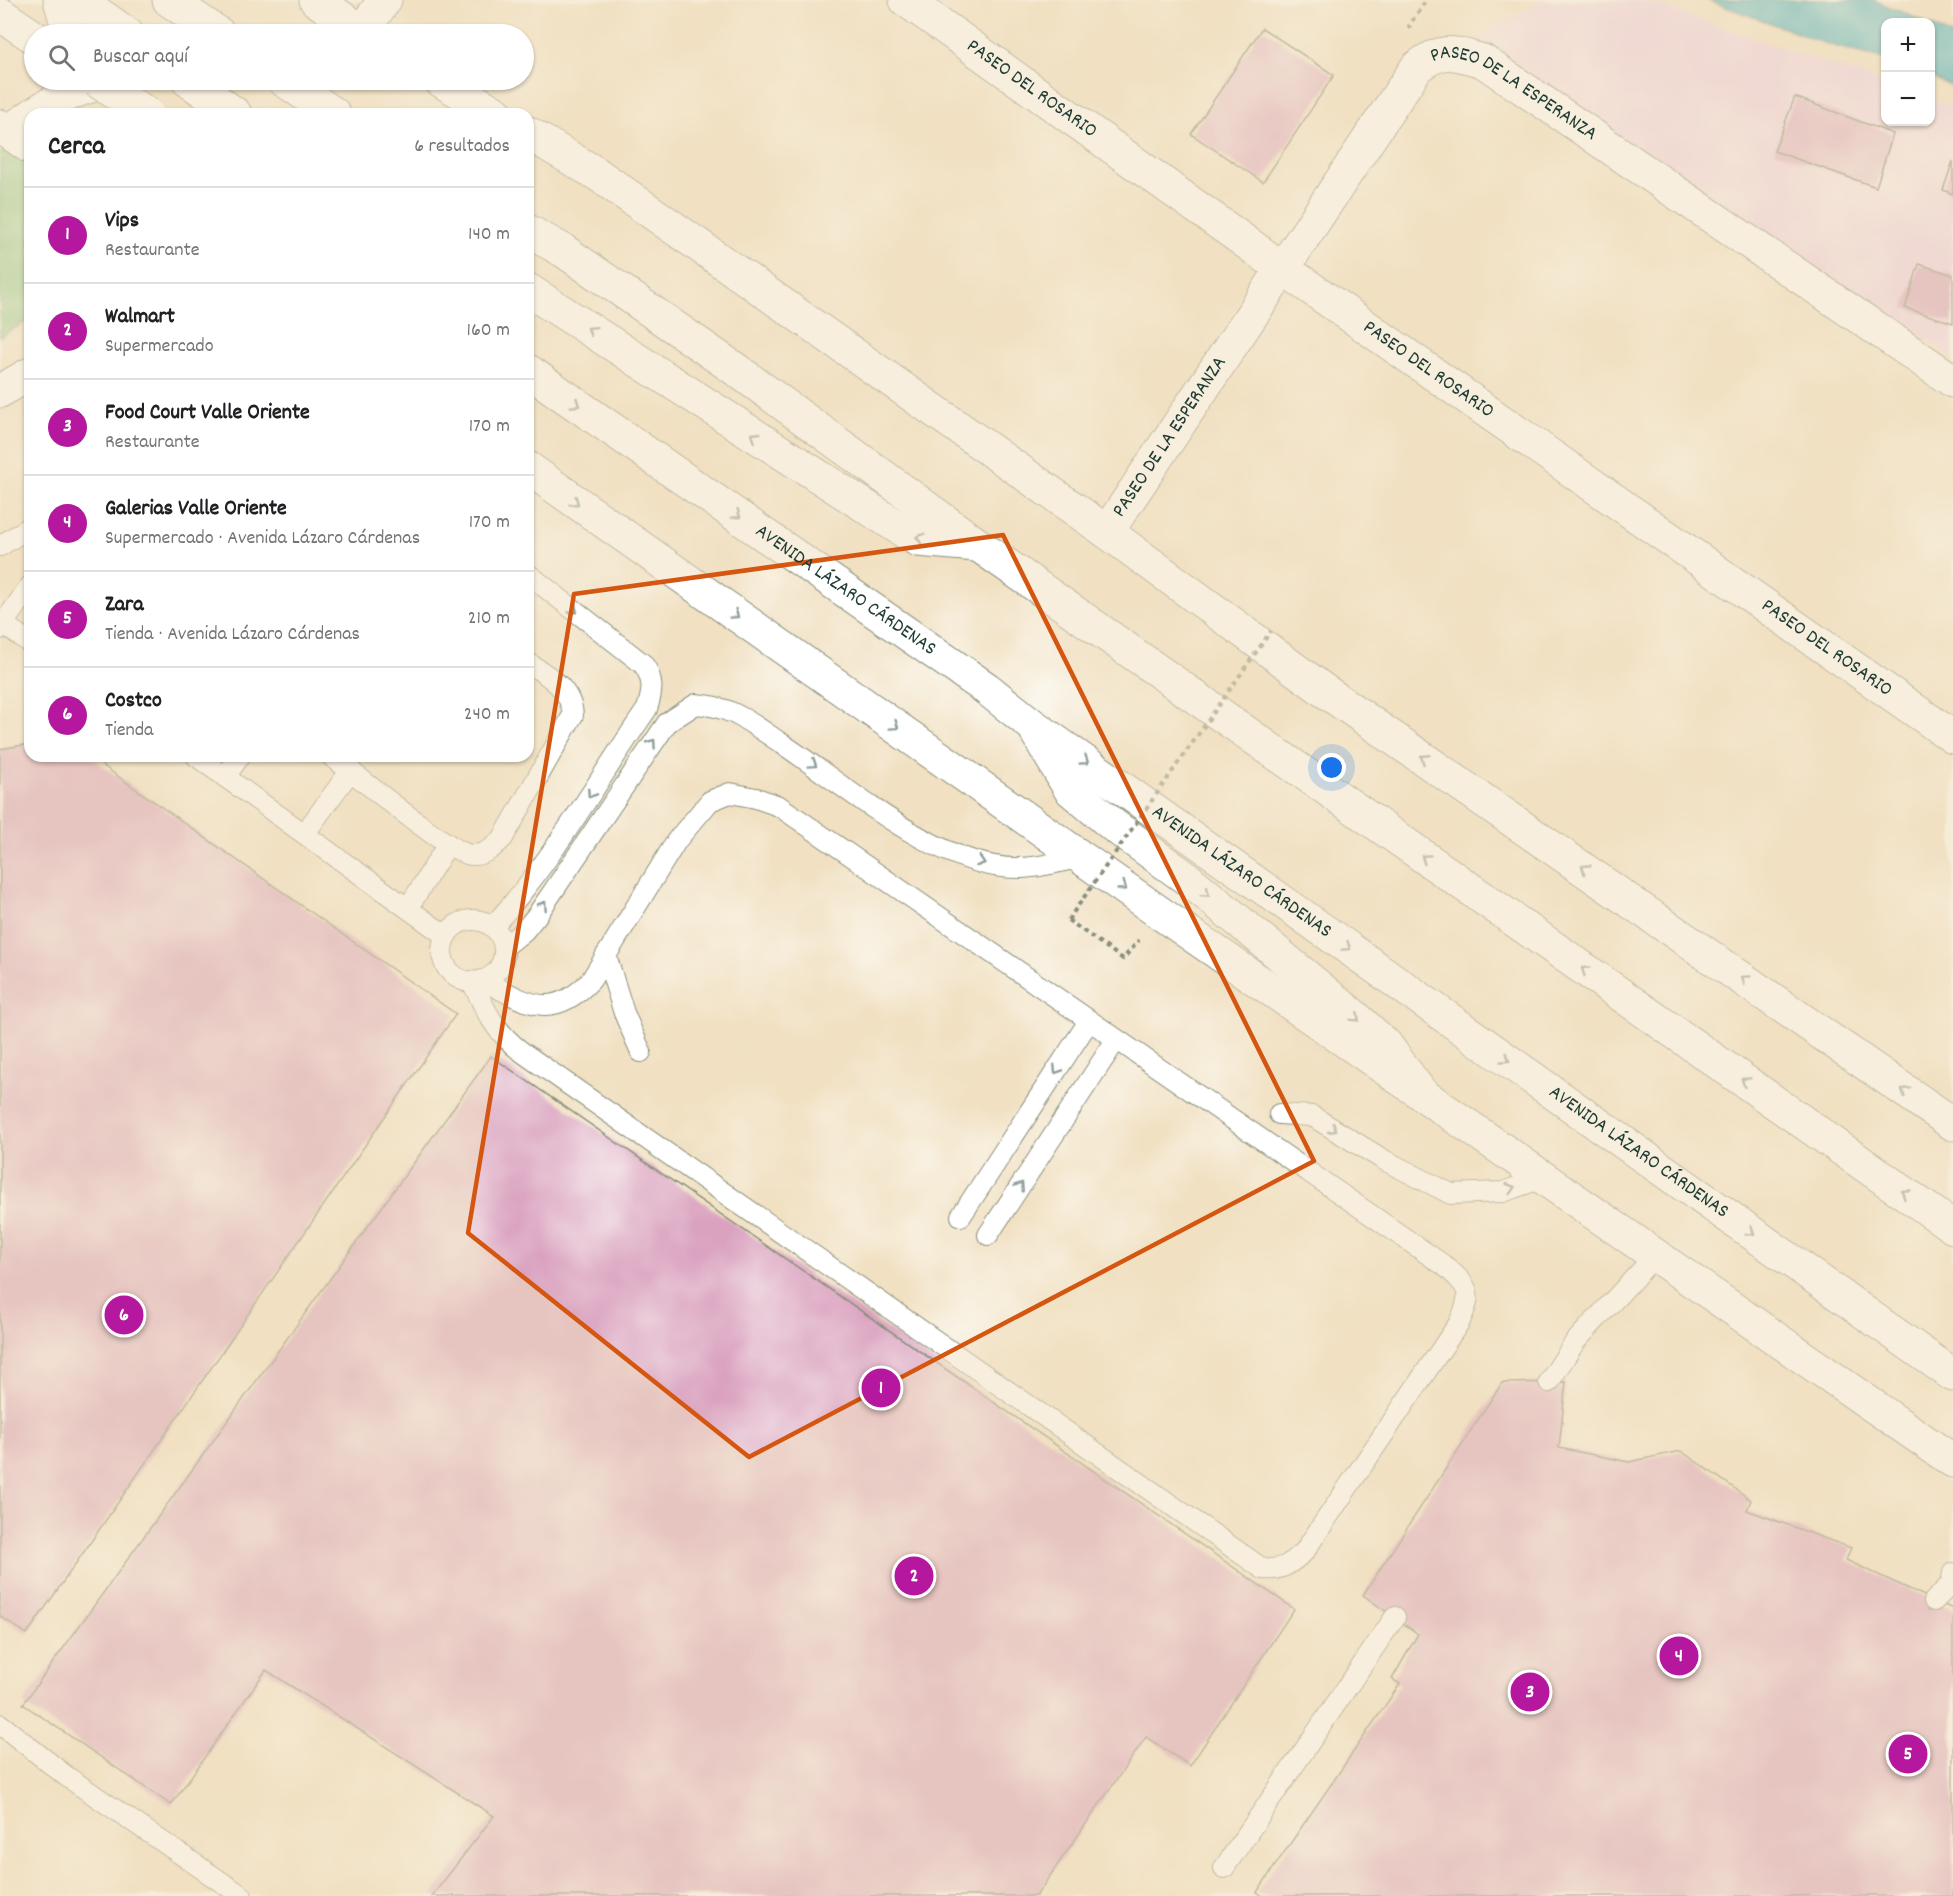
<!DOCTYPE html>
<html lang="es">
<meta charset="utf-8">
<style>
:root{--surface:#fff;--page:#f2f2f2;--text:#202124;--muted:#757577;--line:#e0e0e0;--accent:#b5179e}
body{margin:0;font-family:Dekko,sans-serif;background:var(--page);color:var(--text)}
.controls{position:absolute;right:18px;top:18px;display:grid;overflow:hidden;border-radius:12px;box-shadow:0 2px 4px #0004}
.controls button{width:54px;height:54px;display:grid;place-items:center;padding:0;border:0;border-bottom:2px solid var(--line);background:var(--surface);color:var(--text);font:30px sans-serif}
.you{position:absolute;left:1332px;top:768px;width:21px;height:21px;margin:-15px;border:4px solid #fff;border-radius:50%;background:#1a73e8;box-shadow:0 0 0 9px #1a73e833}
.badge{display:grid;place-items:center;width:39px;height:39px;border-radius:50%;background:var(--accent);color:#fff;font-size:20px;font-weight:700}
.pin{position:absolute;translate:-50% -50%;border:3px solid #fff;box-shadow:0 2px 6px #0006}
.list{margin:0;padding:0;list-style:none}
h2{display:flex;justify-content:space-between;align-items:center;height:78px;margin:0;padding:0 24px;font-size:26px}
h2 small{font-size:20px;font-weight:400;color:var(--muted)}
.list li{display:grid;grid-template-columns:39px 1fr auto;gap:18px;align-items:center;box-sizing:border-box;height:96px;padding:0 24px;border-top:2px solid var(--line)}
.list b{display:block;font-size:22px;white-space:nowrap}
.list p{margin:0;font-size:20px;white-space:nowrap;color:var(--muted)}
.list em{font-size:20px;font-style:normal;color:var(--muted)}
.icon{flex:none;width:33px;height:33px;fill:none;stroke:currentColor;stroke-width:2;stroke-linecap:round;stroke-linejoin:round}
.map{position:relative;flex:none;width:1953px;height:1896px;overflow:hidden}
.search{position:absolute;background:var(--surface);box-shadow:0 2px 4px #0004;left:24px;top:24px;width:510px;height:66px;display:flex;align-items:center;gap:15px;box-sizing:border-box;padding:0 21px;border-radius:33px;color:var(--muted);font-size:22px}
.panel{position:absolute;background:var(--surface);box-shadow:0 2px 4px #0004;left:24px;top:108px;width:510px;height:654px;border-radius:18px}
.map>svg:first-child{display:block}
</style>
<div class="map">
<svg width="1953" height="1896" viewBox="0 0 1953 1896">
<rect width="100%" height="100%" fill="#fdfcf7"/>
<filter id="ink" filterUnits="userSpaceOnUse"><feTurbulence type="fractalNoise" baseFrequency=".0167" numOctaves="2"/><feDisplacementMap in="SourceGraphic" scale="12" xChannelSelector="R" yChannelSelector="G"/><feConvolveMatrix kernelMatrix="1 2 1 2 8 2 1 2 1" color-interpolation-filters="sRGB"/></filter>
<filter id="wash" filterUnits="userSpaceOnUse"><feTurbulence type="fractalNoise" baseFrequency=".008" numOctaves="4" result="noise"/><feDisplacementMap in="SourceGraphic" scale="24" xChannelSelector="R" yChannelSelector="G"/><feGaussianBlur stdDeviation="1.35" result="paint"/><feColorMatrix in="noise" values="0 0 0 0 0 0 0 0 0 0 0 0 0 0 0 0 0 1.4 0 .05"/><feComposite in="paint" operator="in"/></filter>
<g filter="url(#wash)">
<rect width="100%" height="100%" fill="#f1e0c1"/>
<path fill="#efd0e6" d="M1542,0h100l243,83 1,39h44l1,-23 22,7v251l-481,-316z"/>
<path fill="#82c680" stroke="#50825a" stroke-width="1.5" d="M11,145l19,7v167l-30,18v-183z"/>
<g fill="#41afbe" stroke="#307679" stroke-width="1.5">
<path d="M1707,0h167l51,22h-39l-1,38 -58,-16z"/>
<path d="M1931,25l22,12v50l-22,-10z"/>
</g>
<g id="blocks">
<g fill="#daa2bf">
<path d="M1262,28l72,47 -71,107 -72,-48z"/>
<path d="M1795,97l98,37 -17,53 -102,-36z"/>
<path d="M1953,161v33l-10,-4z"/>
<path d="M1919,264l34,11v48l-48,-15z"/>
<path d="M30,744v12h59l367,258 -429,620 -27,-18v-867z"/>
<path d="M491,1056l803,553 -104,157 -44,-29 -110,159h-604l62,-80 -228,-146 -95,135 -148,-101z"/>
<path d="M1566,1382l-7,66 70,14 52,-11 70,49 -4,10 104,38 -5,12 107,49v287h-690l-6,-4 143,-208 -8,-5 26,-45 -55,-39 139,-212z"/>
</g>
</g>
</g>
<g filter="url(#ink)">
<use href="#blocks" fill-opacity="0" stroke="#888e7a" stroke-width="1.5"/>
<g fill="none" stroke-linecap="round" stroke-linejoin="round">
<g stroke="#888e7a" stroke-width="22">
<g id="service">
<path d="M0,546l30,-19"/>
<path d="M0,622l3,2 27,-38"/>
<path d="M0,629l3,-5 27,19"/>
<path d="M196,756l250,180"/>
<path d="M331,756c25,18 118,97 140,99 14,1 23,-8 32,-17l70,-123c-2,-26 -25,-40 -45,-52"/>
<path d="M225,777l15,-21"/>
<path d="M305,833l46,-63"/>
<path d="M408,908l40,-64"/>
<circle cx="473" cy="951" r="31"/>
<path d="M493,926c60,-65 103,-144 154,-217 6,-18 7,-30 -4,-45l-115,-90"/>
<path d="M504,947l20,-16 13,-16 130,-192 29,-19c36,2 56,20 85,39 64,42 159,127 238,125 21,0 43,-7 63,-11"/>
<path d="M606,955l18,58 17,39"/>
<path d="M472,981c13,30 24,52 50,71l741,517c19,2 27,-5 41,-17l155,-229c15,-31 10,-36 -14,-57l-666,-460 -23,-8 -26,-5 -20,8 -33,39 -86,140c-40,43 -65,22 -109,0"/>
<path d="M1279,1114l33,2 72,44 67,34 52,-2 39,-14"/>
<path d="M961,1216l128,-195"/>
<path d="M988,1235l128,-195"/>
<path d="M1549,1382l26,-40 79,-85"/>
<path d="M1934,1601l17,-17 2,-11"/>
<path d="M0,1724l66,52 176,120"/>
<path d="M1224,1868l171,-251"/>
</g>
</g>
<g stroke="#888e7a" stroke-width="35">
<g id="minor">
<path id="s1" d="M906,0l376,268 671,469"/>
<path d="M361,32l24,-32"/>
<path id="s2" d="M1107,532l310,-465c27,-20 36,-14 66,-6l470,320"/>
</g>
</g>
<g stroke="#888e7a" stroke-width="35">
<g id="tertiary">
<path d="M316,0l49,34"/>
<path d="M440,80l57,34"/>
<path d="M0,126l30,21"/>
<path d="M528,133l69,41 510,358 215,157 631,435"/>
<path d="M0,391l30,-17"/>
<path d="M528,468l632,445 793,548"/>
</g>
</g>
<g stroke="#888e7a" stroke-width="35">
<g id="trunk">
<path d="M60,0l10,34"/>
<path d="M79,0l48,34"/>
<path d="M169,0l50,34"/>
<path d="M0,14l34,23"/>
<path d="M188,80l47,34"/>
<path d="M284,80l50,34"/>
<path d="M34,114c28,-19 55,-31 89,-34"/>
<path d="M8,132l22,-15"/>
<path d="M528,231l36,20 174,120 240,174 975,682"/>
<path d="M528,290l390,250 58,5"/>
<path id="s3" d="M528,371l459,318 44,35 922,651"/>
<path d="M1037,733l33,56 44,37 75,54 165,136 32,29 36,49"/>
</g>
</g>
<g stroke="#888e7a" stroke-width="4" stroke-dasharray="4.5 4.5" stroke-linecap="butt">
<path d="M1410,29l-1,-3 17,-26"/>
<path d="M1068,920l55,39 16,-19"/>
</g>
<use href="#service" stroke="#fff" stroke-width="20"/>
<use href="#minor" stroke="#fff" stroke-width="33"/>
<use href="#tertiary" stroke="#fff" stroke-width="33"/>
<use href="#trunk" stroke="#fff" stroke-width="33"/>
<g stroke="#888e7a" stroke-width="35" stroke-linecap="butt">
<path id="trunk-bridge" d="M96,80l51,34"/>
</g>
<path stroke="#888e7a" stroke-width="4" stroke-dasharray="4.5 4.5" stroke-linecap="butt" d="M1068,920l203,-289"/>
<use href="#trunk-bridge" stroke="#fff" stroke-width="33"/>
</g>
<defs><path id="oneway-chevron" d="M-2-3.5L2.5 0L-2 3.5" fill="none" stroke-width="1.6" stroke-linecap="round" stroke-linejoin="round" transform="scale(1.5)"/></defs>
<g stroke="#8f9e9a">
<use href="#oneway-chevron" transform="translate(591 330) rotate(-148)"/>
<use href="#oneway-chevron" transform="translate(576 404) rotate(34)"/>
<use href="#oneway-chevron" transform="translate(755 436) rotate(-148)"/>
<use href="#oneway-chevron" transform="translate(575 502) rotate(36)"/>
<use href="#oneway-chevron" transform="translate(737 515) rotate(35)"/>
<use href="#oneway-chevron" transform="translate(920 538) rotate(-164)"/>
<use href="#oneway-chevron" transform="translate(574 610) rotate(38)"/>
<use href="#oneway-chevron" transform="translate(735 615) rotate(35)"/>
<use href="#oneway-chevron" transform="translate(895 726) rotate(35)"/>
<use href="#oneway-chevron" transform="translate(652 743) rotate(-55)"/>
<use href="#oneway-chevron" transform="translate(1424 758) rotate(-146)"/>
<use href="#oneway-chevron" transform="translate(1085 761) rotate(35)"/>
<use href="#oneway-chevron" transform="translate(813 764) rotate(34)"/>
<use href="#oneway-chevron" transform="translate(591 794) rotate(123)"/>
<use href="#oneway-chevron" transform="translate(1425 858) rotate(-145)"/>
<use href="#oneway-chevron" transform="translate(981 862) rotate(18)"/>
<use href="#oneway-chevron" transform="translate(1585 868) rotate(-146)"/>
<use href="#oneway-chevron" transform="translate(1123 887) rotate(36)"/>
<use href="#oneway-chevron" transform="translate(1206 893) rotate(39)"/>
<use href="#oneway-chevron" transform="translate(543 905) rotate(-56)"/>
<use href="#oneway-chevron" transform="translate(1347 947) rotate(35)"/>
<use href="#oneway-chevron" transform="translate(1585 970) rotate(-145)"/>
<use href="#oneway-chevron" transform="translate(1745 979) rotate(-145)"/>
<use href="#oneway-chevron" transform="translate(1356 1018) rotate(42)"/>
<use href="#oneway-chevron" transform="translate(1506 1059) rotate(35)"/>
<use href="#oneway-chevron" transform="translate(1057 1070) rotate(123)"/>
<use href="#oneway-chevron" transform="translate(1745 1081) rotate(-145)"/>
<use href="#oneway-chevron" transform="translate(1905 1091) rotate(-145)"/>
<use href="#oneway-chevron" transform="translate(1333 1129) rotate(32)"/>
<use href="#oneway-chevron" transform="translate(1020 1186) rotate(-57)"/>
<use href="#oneway-chevron" transform="translate(1511 1188) rotate(-18)"/>
<use href="#oneway-chevron" transform="translate(1905 1193) rotate(-145)"/>
<use href="#oneway-chevron" transform="translate(1751 1232) rotate(35)"/>
</g>
</g>
<path d="M0 0H1953V1896H0ZM1003,535l311,626 -565,296 -281,-224 106,-639z" fill="#f1e0c1" fill-opacity=".55" fill-rule="evenodd"/>
<path fill="none" stroke="#d45610" stroke-width="4.5" stroke-linejoin="round" d="M1003,535l311,626 -565,296 -281,-224 106,-639z"/>
<g text-anchor="middle" dominant-baseline="central" stroke-width="6" stroke-linejoin="round" paint-order="stroke">
<g font-size="20" fill="#1f3d34" stroke="#fdfcf7">
<text stroke="none"><textPath href="#s1" startOffset="154">PASEO DEL ROSARIO</textPath></text>
<text stroke="none"><textPath href="#s2" startOffset="670">PASEO DE LA ESPERANZA</textPath></text>
<text stroke="none"><textPath href="#s1" startOffset="640">PASEO DEL ROSARIO</textPath></text>
<text stroke="none"><textPath href="#s2" startOffset="114">PASEO DE LA ESPERANZA</textPath></text>
<text stroke="none"><textPath href="#s3" startOffset="386">AVENIDA LÁZARO CÁRDENAS</textPath></text>
<text stroke="none"><textPath href="#s1" startOffset="1126">PASEO DEL ROSARIO</textPath></text>
<text stroke="none"><textPath href="#s3" startOffset="872">AVENIDA LÁZARO CÁRDENAS</textPath></text>
<text stroke="none"><textPath href="#s3" startOffset="1358">AVENIDA LÁZARO CÁRDENAS</textPath></text>
</g>
</g>
</svg>
<div class="controls">
<button>+</button>
<button>−</button>
</div>
<div class="you"></div>
<div class="pin badge" style="left:881px;top:1388px">1</div>
<div class="pin badge" style="left:914px;top:1576px">2</div>
<div class="pin badge" style="left:1530px;top:1692px">3</div>
<div class="pin badge" style="left:1679px;top:1656px">4</div>
<div class="pin badge" style="left:1908px;top:1754px">5</div>
<div class="pin badge" style="left:124px;top:1315px">6</div>
<div class="search"><svg class="icon" aria-label="search" viewBox="0 0 24 24"><circle cx="10" cy="10" r="6"/><path d="M15 15l6 6"/></svg>Buscar aquí</div>
<section class="panel">
<h2>Cerca<small>6 resultados</small></h2>
<ul class="list">
<li><span class="badge">1</span><div><b>Vips</b><p>Restaurante</p></div><em>140 m</em></li>
<li><span class="badge">2</span><div><b>Walmart</b><p>Supermercado</p></div><em>160 m</em></li>
<li><span class="badge">3</span><div><b>Food Court Valle Oriente</b><p>Restaurante</p></div><em>170 m</em></li>
<li><span class="badge">4</span><div><b>Galerias Valle Oriente</b><p>Supermercado · Avenida Lázaro Cárdenas</p></div><em>170 m</em></li>
<li><span class="badge">5</span><div><b>Zara</b><p>Tienda · Avenida Lázaro Cárdenas</p></div><em>210 m</em></li>
<li><span class="badge">6</span><div><b>Costco</b><p>Tienda</p></div><em>240 m</em></li>
</ul>
</section>
</div>
